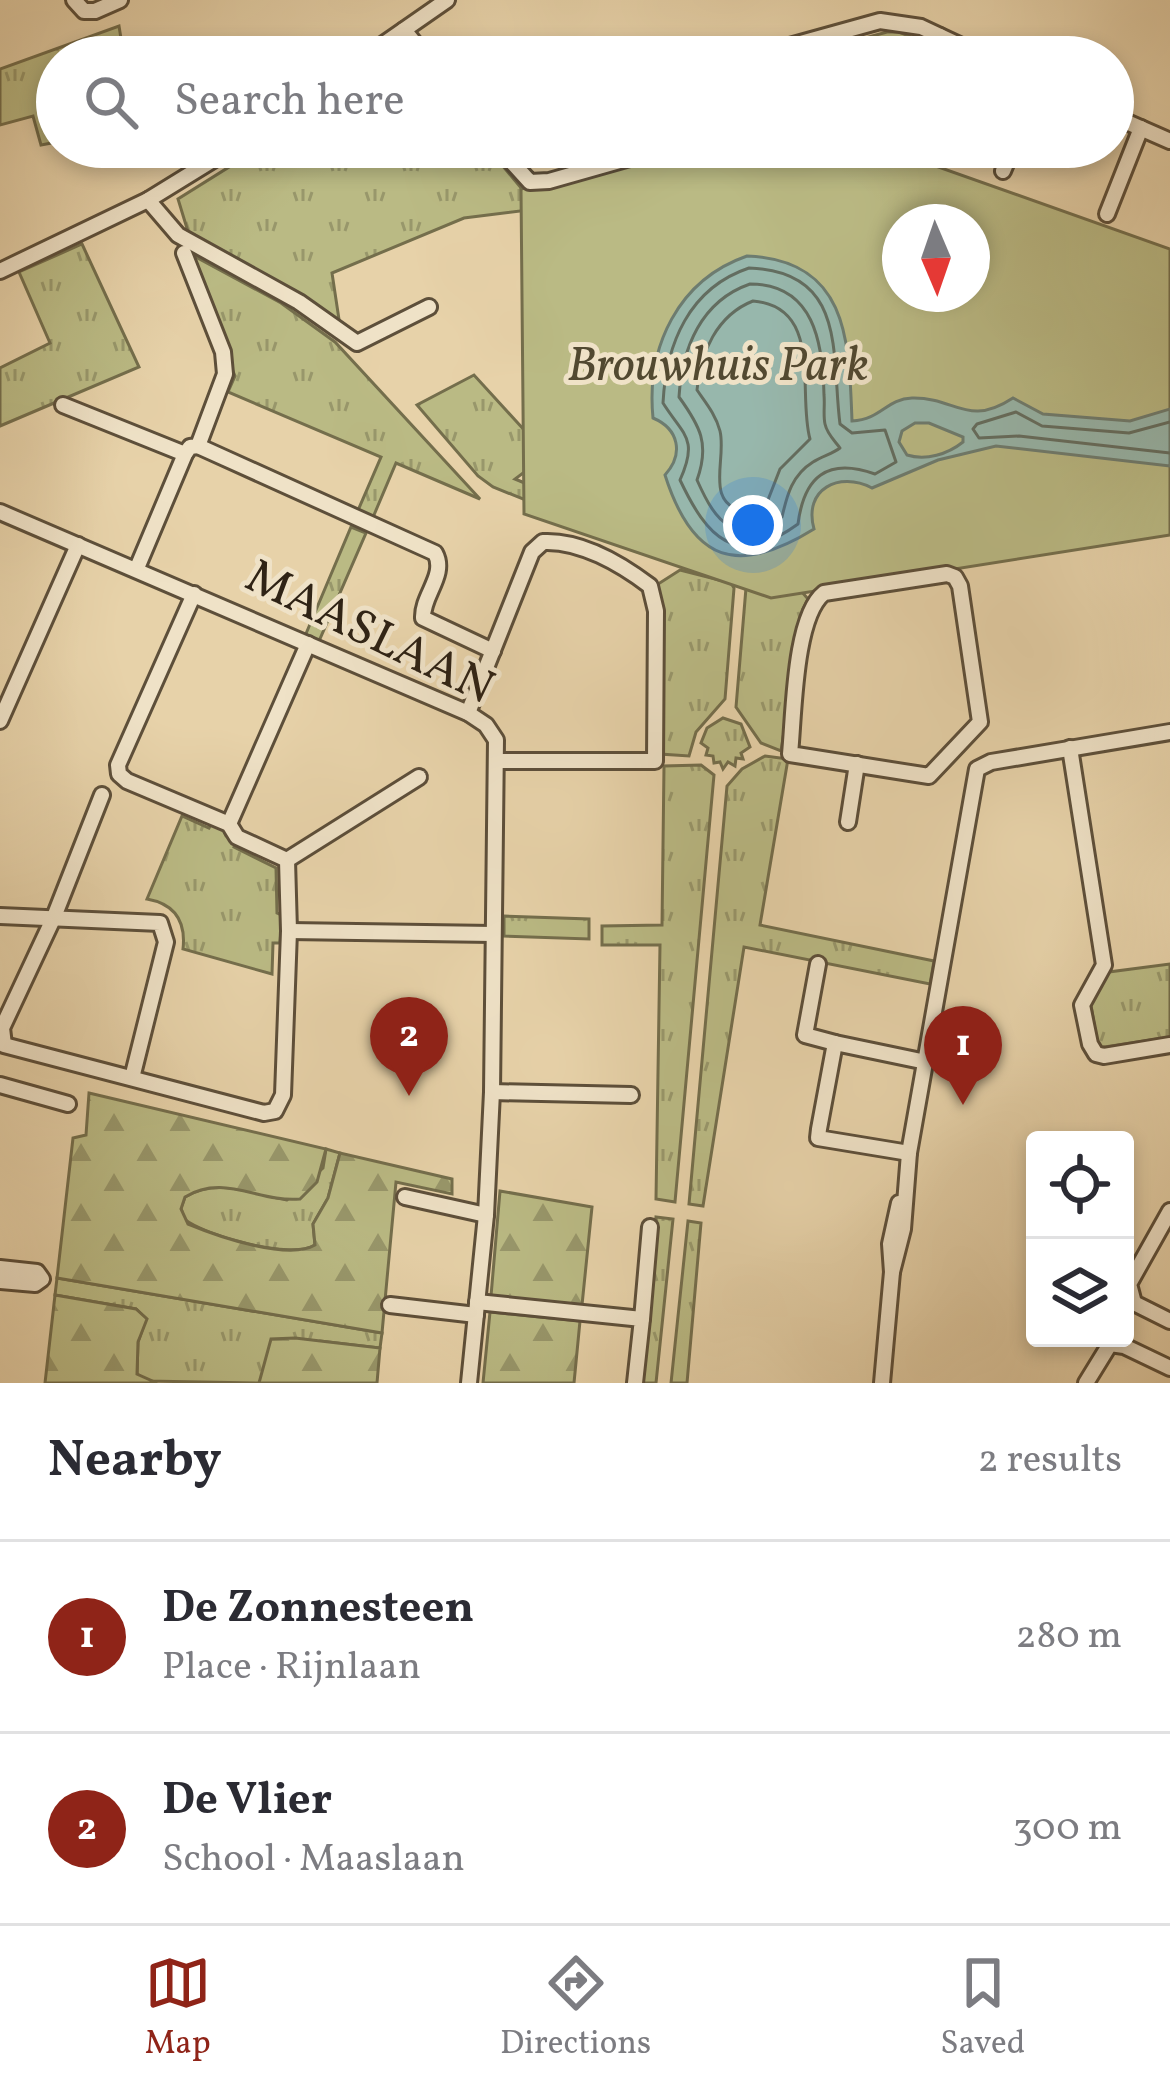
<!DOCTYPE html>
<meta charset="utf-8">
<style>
:root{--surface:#fff;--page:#f2f2f3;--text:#2b2b33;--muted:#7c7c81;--line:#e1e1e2;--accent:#8f2418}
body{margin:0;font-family:Vollkorn,serif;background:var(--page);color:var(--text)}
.controls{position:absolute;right:36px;bottom:36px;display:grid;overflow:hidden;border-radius:12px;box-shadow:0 6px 18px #0003}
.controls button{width:108px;height:108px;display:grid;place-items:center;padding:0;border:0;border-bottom:3px solid var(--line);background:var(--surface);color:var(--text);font:60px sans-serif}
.compass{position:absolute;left:882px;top:204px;width:108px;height:108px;border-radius:50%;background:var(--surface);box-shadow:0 6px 18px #0003;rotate:178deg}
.you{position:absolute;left:753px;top:525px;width:42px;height:42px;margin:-30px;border:9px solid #fff;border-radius:50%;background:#1a73e8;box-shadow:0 0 0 18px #1a73e833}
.badge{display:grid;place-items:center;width:78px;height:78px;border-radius:50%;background:var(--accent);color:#fff;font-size:39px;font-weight:700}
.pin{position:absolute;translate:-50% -99px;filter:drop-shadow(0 3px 6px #0008)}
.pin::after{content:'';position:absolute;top:63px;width:42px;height:36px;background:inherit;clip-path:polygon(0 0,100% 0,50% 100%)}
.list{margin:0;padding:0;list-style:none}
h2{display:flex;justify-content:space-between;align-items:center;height:156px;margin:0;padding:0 48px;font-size:51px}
h2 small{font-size:39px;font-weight:400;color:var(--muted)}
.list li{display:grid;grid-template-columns:78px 1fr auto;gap:36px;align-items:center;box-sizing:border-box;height:192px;padding:0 48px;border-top:3px solid var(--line)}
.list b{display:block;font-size:45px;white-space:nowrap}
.list p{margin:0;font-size:39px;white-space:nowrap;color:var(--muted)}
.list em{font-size:39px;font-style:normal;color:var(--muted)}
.icon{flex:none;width:66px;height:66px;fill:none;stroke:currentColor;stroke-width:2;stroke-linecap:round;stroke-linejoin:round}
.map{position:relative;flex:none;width:1170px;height:1383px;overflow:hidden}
.search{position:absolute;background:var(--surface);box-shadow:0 6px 18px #0003;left:36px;right:36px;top:36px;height:132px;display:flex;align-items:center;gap:30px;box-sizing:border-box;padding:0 42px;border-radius:66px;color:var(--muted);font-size:45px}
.sheet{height:540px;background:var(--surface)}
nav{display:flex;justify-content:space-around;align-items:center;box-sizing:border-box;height:168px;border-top:3px solid var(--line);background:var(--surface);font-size:33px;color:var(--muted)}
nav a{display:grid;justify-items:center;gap:6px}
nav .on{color:var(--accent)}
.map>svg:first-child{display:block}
</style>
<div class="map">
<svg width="1170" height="1383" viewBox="0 0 1170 1383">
<defs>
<pattern id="grass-tufts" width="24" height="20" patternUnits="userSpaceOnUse" patternTransform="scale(3)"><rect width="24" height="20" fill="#baba84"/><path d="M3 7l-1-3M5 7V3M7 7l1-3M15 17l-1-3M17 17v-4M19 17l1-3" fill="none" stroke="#98976b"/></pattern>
<pattern id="forest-firs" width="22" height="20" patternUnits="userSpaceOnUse" patternTransform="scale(3)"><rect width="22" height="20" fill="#baba84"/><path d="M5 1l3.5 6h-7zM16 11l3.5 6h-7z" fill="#98976b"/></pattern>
</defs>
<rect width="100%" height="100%" fill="#e7d2a9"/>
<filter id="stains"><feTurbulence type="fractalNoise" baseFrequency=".00167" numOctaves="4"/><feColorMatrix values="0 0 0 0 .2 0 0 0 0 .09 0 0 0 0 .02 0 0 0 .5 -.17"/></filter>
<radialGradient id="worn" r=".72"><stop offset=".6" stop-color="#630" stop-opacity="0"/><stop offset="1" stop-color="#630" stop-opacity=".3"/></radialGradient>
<g fill="url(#grass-tufts)" stroke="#746e4c" stroke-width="3" fill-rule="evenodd">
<path d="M119,26l5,31h-67v85l-16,3 -8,-29 -33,9v-56z"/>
<path d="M887,32h12l30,12 -5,13h-129z"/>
<path d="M261,147h226l40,48 185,-48h84l45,168c-40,-73 -120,-79 -165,-6 -20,32 -27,71 -23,109l-14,-4 -5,16 -22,20 25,4 12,21h16c26,84 76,102 149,54l5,9c-48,35 -75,41 -133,26l-193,-77 -15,-11 -61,-71 57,-30 73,80 -32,24 48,20 42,-91c-16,-37 -47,-72 -58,-107 -9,-30 4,-62 -11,-92l-72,9 -132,55 8,53 -52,-36 -99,-55 -11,-36zM604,455c8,21 18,34 43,35l2,19 -63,-25 10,-23z"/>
<path d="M82,244l57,123 -139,59v-58l50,-25 -31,-71z"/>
<path d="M181,249l100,54 54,39 145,157 -84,-36 -25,59 -15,-7 25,-58 -153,-65 7,-16z"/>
<path d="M351,527l15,6 -47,108 -14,-5z"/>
<path d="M680,570l51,13 3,5 -9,111 -29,33 -7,24 -29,-2 -5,-168z"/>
<path d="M789,577l19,22 -5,10 -22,142 -20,-8 -25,-36 10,-119z"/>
<path d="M723,718l18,6 9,23 -9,6 2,6 -7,-1 -1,8 -7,-4 -5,7 -3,-7 -6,1 -1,-7 -7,-1 2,-7 -7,-5 6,-15z"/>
<path d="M765,756l23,3 -28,166 174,36 -4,23 -186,-37 -41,259 -14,-2 38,-418 15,-17z"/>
<path d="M701,765l13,10 -39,427 -19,-3 4,-254h-58v-19l60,-1 2,-159z"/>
<path d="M182,816l27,12 3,-5 10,4 4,9 10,5 -2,6 42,21 1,45 5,2 -2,28h-7l-1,31 -89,-25c3,-27 -8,-45 -36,-50z"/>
<path d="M504,916l85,3v20l-85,-3z"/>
<path d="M1170,964v73l-72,11 -8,-49 19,-27z"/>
<path d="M326,1149l14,4 -12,45 -15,26 2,21c-24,15 -110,-9 -131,-26l-3,-11 4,-11c34,-20 67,-3 102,3l36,-32z"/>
<path d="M656,1217l17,2 -17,164h-14z"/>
<path d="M688,1221l13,2 -14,160h-16z"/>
<path d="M57,1278l325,55 -2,15 -60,-7 -55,31 -6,11 -113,-2 -9,-7 1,-32 8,-23 -10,-10 -81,-14z"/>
</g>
<g fill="url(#forest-firs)" stroke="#746e4c" stroke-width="3">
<path d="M89,1093l237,56 -9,33 -17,17c-41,4 -76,-26 -115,-2l-4,12 7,15c29,12 100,37 127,21l-2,-21 15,-26 12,-45 112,26v15l-56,-12 -14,151 -325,-55 16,-140 13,-3z"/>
<path d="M500,1191l92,16 -10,98 -91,-9z"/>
<path d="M55,1295l81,14 11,10 -9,23 -1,32 20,9h-112z"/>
<path d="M490,1312l90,9 -6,62h-91z"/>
<path d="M295,1338l85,10 -3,35h-118l12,-44z"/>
</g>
<path fill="#baba84" stroke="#746e4c" stroke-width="3" fill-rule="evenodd" d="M691,147h191l288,102v286l-399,63 -247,-84 -3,-325zM900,222h72v72h-72z"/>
<path fill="#97b7ac" stroke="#6d7c70" stroke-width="3" fill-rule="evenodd" d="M747,256c102,4 102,86 105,165 30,-2 34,-22 60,-23 44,-1 55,30 101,0l30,16 87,7 40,-12v57l-174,-20 -58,14 -66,28c-33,-17 -69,1 -58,41 -76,47 -121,34 -149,-54 19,-21 14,-46 -12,-57 -7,-71 25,-138 94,-162zM915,423h14l34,14v5c-15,12 -37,19 -56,13l-8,-13 3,-11z"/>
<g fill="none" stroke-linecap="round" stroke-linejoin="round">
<g stroke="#636d60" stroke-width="3">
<path d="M749,268c99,3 82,88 91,156l12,9 33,-3 11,32 -21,12c-48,-17 -71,3 -77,50 -63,46 -91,13 -118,-44 19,-42 3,-45 -17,-77 3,-59 26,-115 86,-135z"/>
<path d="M750,284c64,0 73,59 74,111 1,10 -1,20 1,29 2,10 10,17 15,24 -8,6 -18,8 -27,14 -21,13 -26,33 -31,55 -49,26 -65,8 -85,-37 13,-36 3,-54 -18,-83 3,-49 22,-96 71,-113z"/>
<path d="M753,301c71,6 44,92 57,138l-30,30 -14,36 -20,7c-43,-8 -19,-52 -26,-81 -4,-16 -14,-28 -23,-41 3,-37 20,-75 56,-89z"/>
<path d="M1170,422l-41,11 -87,-7 -26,-14 -39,12 -4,5 6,9 40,-2 151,17"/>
</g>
<g stroke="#5d4f3a" stroke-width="20">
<g id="minor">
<path d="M74,0l10,11h11l25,-11"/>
<path d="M404,30l22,27"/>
<path d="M365,57l82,-57"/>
<path d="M781,57l-2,-8 101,-28 41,6 64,30"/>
<path d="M930,57l10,-21"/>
<path d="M1113,116l57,25"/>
<path d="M498,147l32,35 19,-1 120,-34"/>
<path d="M1003,171l10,-24"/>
<path d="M148,200l30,35 121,67 58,41 72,-36"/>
<path d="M1107,214l34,-86"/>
<path d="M0,271l148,-71 86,-53"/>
<path d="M63,405l122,49"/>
<path d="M198,446l237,107c12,22 -13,42 -12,65l70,33"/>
<path d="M0,512l468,201 18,12 10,15 -4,352 -6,123 -17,168"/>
<path d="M137,568l48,-114 5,-7 8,-1 27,-72 -2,-22 -39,-99"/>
<path d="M947,574l8,3 5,9 20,136 -51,54 -139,-22c4,-39 4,-137 34,-161z"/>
<path d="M468,713l64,-161 11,-10c37,-2 78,22 107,44l6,25 -1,150h-157"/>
<path d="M0,721l78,-176"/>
<path d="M1070,748l34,217 -22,40 8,39 6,10 8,2 66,-11"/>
<path d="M102,795l-48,122 -52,111 2,17 260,68 11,-2 8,-16 6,-164 -2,-71 -50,-23 -8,-13 -102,-43 -8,-7 -1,-9 76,-171"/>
<path d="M848,822l9,-58"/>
<path d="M229,824l79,-180"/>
<path d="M287,860l132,-83"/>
<path d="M0,916l160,7 6,19 -34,136"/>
<path d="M289,931l204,3"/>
<path d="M818,964l-13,71 30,8"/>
<path d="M0,1085l68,19"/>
<path d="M492,1092l139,3"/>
<path d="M909,1153l-91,-15 1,-9 16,-86 91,19"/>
<path d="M405,1197l81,18"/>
<path d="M1170,1211l-41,73 5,19 36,18"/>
<path d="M0,1268l37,4 5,7 -7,5 -35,-3"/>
<path d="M892,1272l11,-43 6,-76 68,-384 14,-7 179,-30"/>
<path d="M477,1302l165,17 -7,64"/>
<path d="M390,1305l86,10"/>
<path d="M642,1319l8,-92"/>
<path d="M882,1383l10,-111 -2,-28 9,-41"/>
<path d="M1086,1383l24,-39 14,2 46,22"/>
</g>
</g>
<use href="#minor" stroke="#efe2c7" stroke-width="14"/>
</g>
<g text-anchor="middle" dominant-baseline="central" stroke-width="10" stroke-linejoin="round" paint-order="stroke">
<g font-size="48" font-style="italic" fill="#524931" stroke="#efe2c7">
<text x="718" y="367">Brouwhuis Park</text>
</g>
<g font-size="48" fill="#2f2315" stroke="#efe2c7">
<text transform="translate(369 634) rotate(26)">MAASLAAN</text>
</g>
</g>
<rect width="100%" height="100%" filter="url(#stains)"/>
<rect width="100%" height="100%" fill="url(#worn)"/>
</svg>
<div class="controls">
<button><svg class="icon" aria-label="locate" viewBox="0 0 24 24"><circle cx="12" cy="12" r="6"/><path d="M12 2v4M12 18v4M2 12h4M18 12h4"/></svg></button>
<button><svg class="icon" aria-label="layers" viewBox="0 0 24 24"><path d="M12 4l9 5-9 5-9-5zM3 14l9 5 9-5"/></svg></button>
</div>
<svg class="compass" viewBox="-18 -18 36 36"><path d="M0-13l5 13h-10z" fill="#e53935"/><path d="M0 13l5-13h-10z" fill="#7c7c81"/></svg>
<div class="you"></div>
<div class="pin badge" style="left:963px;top:1105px">1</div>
<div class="pin badge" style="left:409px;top:1096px">2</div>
<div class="search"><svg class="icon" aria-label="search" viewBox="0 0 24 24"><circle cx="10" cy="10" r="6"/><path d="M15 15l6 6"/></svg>Search here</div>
</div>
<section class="sheet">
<h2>Nearby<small>2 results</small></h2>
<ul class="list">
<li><span class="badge">1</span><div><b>De Zonnesteen</b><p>Place · Rijnlaan</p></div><em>280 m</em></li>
<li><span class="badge">2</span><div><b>De Vlier</b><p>School · Maaslaan</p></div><em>300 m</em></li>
</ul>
</section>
<nav>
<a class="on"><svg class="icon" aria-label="map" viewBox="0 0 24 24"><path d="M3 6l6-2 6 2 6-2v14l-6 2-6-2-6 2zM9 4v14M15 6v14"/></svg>Map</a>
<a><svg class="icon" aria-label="directions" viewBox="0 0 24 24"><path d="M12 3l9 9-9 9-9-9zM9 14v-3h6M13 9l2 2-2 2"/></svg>Directions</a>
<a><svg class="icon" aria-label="saved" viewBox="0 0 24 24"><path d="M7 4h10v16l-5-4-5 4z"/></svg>Saved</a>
</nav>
